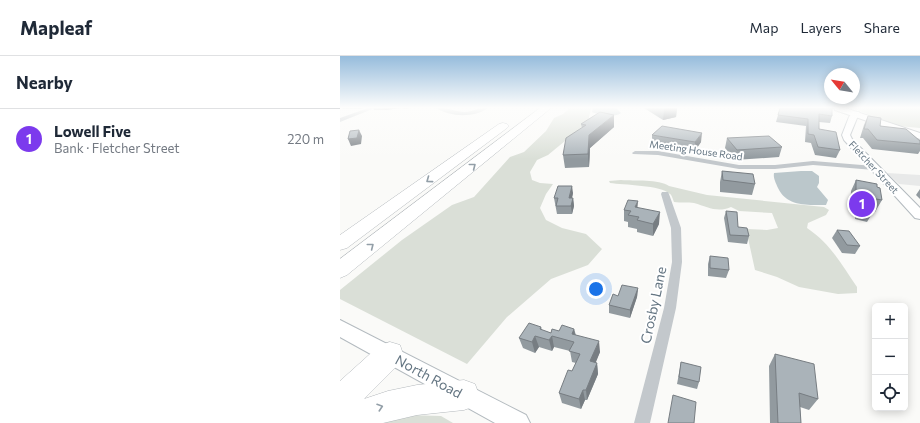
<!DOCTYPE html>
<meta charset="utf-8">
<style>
:root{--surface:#fff;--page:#f2f2f3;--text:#1f2937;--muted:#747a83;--line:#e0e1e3;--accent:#7c3aed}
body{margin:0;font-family:Commissioner,sans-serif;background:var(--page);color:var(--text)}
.controls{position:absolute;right:12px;bottom:12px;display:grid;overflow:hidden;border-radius:6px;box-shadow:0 2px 10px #0003}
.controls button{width:36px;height:36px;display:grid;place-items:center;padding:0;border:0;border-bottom:1px solid var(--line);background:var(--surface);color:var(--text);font:20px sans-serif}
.compass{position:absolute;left:484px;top:12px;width:36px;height:36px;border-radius:50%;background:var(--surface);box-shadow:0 2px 10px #0003;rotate:300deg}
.you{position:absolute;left:256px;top:233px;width:14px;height:14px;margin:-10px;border:3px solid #fff;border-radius:50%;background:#1a73e8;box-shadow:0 0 0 6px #1a73e833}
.badge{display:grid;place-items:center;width:26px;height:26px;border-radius:50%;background:var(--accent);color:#fff;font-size:13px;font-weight:700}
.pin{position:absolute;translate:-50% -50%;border:2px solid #fff;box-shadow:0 1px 4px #0006}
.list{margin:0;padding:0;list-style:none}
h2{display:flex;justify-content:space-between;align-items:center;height:52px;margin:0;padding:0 16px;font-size:17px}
h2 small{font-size:13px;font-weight:400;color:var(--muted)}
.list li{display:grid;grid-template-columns:26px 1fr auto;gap:12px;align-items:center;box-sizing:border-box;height:60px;padding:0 16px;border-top:1px solid var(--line)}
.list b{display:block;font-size:15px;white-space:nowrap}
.list p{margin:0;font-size:13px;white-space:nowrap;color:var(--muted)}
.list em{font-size:13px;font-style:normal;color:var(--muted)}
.icon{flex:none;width:22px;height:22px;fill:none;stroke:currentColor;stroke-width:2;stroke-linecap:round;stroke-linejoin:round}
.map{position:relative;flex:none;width:580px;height:367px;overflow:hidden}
header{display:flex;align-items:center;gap:24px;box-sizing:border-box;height:56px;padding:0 20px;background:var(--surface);border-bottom:1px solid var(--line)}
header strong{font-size:19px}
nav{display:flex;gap:22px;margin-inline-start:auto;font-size:14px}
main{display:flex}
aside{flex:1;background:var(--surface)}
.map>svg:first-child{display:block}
</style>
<header>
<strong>Mapleaf</strong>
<nav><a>Map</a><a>Layers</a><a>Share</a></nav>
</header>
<main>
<aside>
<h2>Nearby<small></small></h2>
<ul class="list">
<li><span class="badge">1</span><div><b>Lowell Five</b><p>Bank · Fletcher Street</p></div><em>220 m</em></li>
</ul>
</aside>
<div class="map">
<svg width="580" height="367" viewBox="0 0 580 367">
<rect width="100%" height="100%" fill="#fafaf8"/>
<path fill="#e8e9e9" d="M547,117l33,2v11l-21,-2z"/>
<g fill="#dadfd7">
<path d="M230,52h21l-3,14 -40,33 -11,5 -7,12 2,8 8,3 13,1 -7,10 -6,14 6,12 16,8 24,6 16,15 -14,16 -37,14 -44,38 -40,47 -127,-65v-9l62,-50 50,-35 22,-8 36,-40 14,-5 22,-21 8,-13 9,-4z"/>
<path d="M512,52h68v20l-22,-2z"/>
<path d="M281,124c13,1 38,-1 48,6l38,9 117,12 5,3 -3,5 -18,8 -1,5c24,16 34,36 50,59v6l-19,1 -39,-7 -22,-10 -22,-7 -9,-41 21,1 11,-2 -6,-15 -33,-2 -8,-4c-14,6 -23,0 -37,-4 -6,-1 -13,0 -20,-1 -1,-2 -2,-7 -4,-8 -9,-9 -47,-9 -60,-11l-1,-2z"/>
<path d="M67,359l34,1 12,7h-73z"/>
</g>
<g fill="#bbc7cb">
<path d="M253,52h23l5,5c-6,5 -22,2 -29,-1z"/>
<path d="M461,115h11l7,5v7l-2,4 11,13 -2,5c-18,0 -39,2 -48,-17 -2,-5 -5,-10 -4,-15z"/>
</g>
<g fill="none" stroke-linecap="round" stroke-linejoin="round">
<g stroke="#b3babf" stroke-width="2">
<g id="secondary">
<path d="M513,56h6l1,2 -3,4 -7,17 2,4 68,69v11l-5,-1 -71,-78 -2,-5 7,-18z"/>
<path d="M0,264l186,95 4,8h-35l-155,-86z"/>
</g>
</g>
<g stroke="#b5babe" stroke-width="2">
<path id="primary" d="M494,52h11l75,25v6l-85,-29z"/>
</g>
<g stroke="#b4b9bd" stroke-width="1">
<g id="highway">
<path d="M200,52h11l-204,167 -7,3v-19z"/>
<path d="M163,67l4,1 2,2 -2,2 -160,120 -7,2v-15l159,-111z"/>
<path d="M50,286l10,3 3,9 -3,9 -36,36 24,-8 29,-6 47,-5 11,4 4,11 -4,11 -11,4 -47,5 -34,8h-43v-42l40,-36z"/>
</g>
</g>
<g fill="#c3c8cc" fill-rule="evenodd">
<path d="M28,52h7l-35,14v-4z"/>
<path d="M96,52c10,-1 19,4 29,4 8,0 15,-5 23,-4 -14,10 -38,9 -52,0z"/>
<path d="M295,95h23l81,14h36l38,-4 61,5 4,2 -4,2 -61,-5 -38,4h-36l-81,-14 -25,-1 -1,-1z"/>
<path d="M322,136h6l1,2 12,34 1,34 -6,46 -26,115h-16l30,-115 8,-46 -1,-34 -10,-34z"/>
</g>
<use href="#secondary" fill="#fff" fill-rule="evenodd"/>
<use href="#primary" fill="#fff" fill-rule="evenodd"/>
<use href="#highway" fill="#fff" fill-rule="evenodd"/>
</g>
<g fill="#929a9f">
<path d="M2,52h22l-4,1h-17z"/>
<path d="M33,52h36l-3,1 -5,-1 -16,2h-11z"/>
<path d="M304,52h33l-1,9 -13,3z"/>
<path d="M440,52l52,8 -2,7 -11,-1v7l21,21 -4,8 -21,-3 -4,-12 -6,-1 1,-16 -30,-4z"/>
<path d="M528,60l12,10 40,15v10l-2,3 -46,-5 -9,-11h-3l4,-13z"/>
<path d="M241,68l33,3 -24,21 -1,19 -24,1 -2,-13 19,-27z"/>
<path d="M312,79l49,7 -7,10 -42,-8z"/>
<path d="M387,82l55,9 -3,10 -44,3 -10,-12z"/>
<path d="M382,115l33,13 -3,11 -32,-3v-10z"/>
<path d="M516,124l21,7 5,13 -7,12h-2l-6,10 -12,-3v-8l-5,-1 1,-19z"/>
<path d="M580,133v10l-4,-4z"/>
<path d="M233,137l-1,5h1l1,8 -2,8h-15l-3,-16z"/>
<path d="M297,151l22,17 -6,12 -16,-4v-3l-9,-2v-5l-4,-1v-11z"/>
<path d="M386,155l12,16 11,9 -2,8 -19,-2 -4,-24z"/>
<path d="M497,174l23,16 -5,8 -13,-1 -10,-15z"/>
<path d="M370,200l19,14 -3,8 -18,-2v-12z"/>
<path d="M298,232l-1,9 -7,21 -21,-5v-8l9,-9z"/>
<path d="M201,271l1,3 9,3 8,-2 15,-2 2,6 24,17 -5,11h2l1,11 -11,26h-2l-4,9 -19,-6 -3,-10 13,-22 4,-8 -4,-1 -2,-11 -16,-4 -2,4 -13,-4 -4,6 -12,-5 -4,-10z"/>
<path d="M435,298l43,45 -9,11 -9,-3 1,16h-31l-1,-57z"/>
<path d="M341,306l18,20 -2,7 -20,-5z"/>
</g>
<g fill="#777d82">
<path d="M44,52h17l-16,2z"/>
<path d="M329,52h8l-1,9 -13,3 1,-11z"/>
<path d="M274,59v12l-24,21 -1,19 -1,-13 1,-19z"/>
<path d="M19,74l3,6 -1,8 -10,2 -3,-7z"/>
<path d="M362,77l-1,9 -7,10 1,-10z"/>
<path d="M232,130l1,7 -3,13 -1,-8z"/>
<path d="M233,142l1,8 -2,8 -1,-8z"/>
<path d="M298,145l-1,12 -2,-6z"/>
<path d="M320,156l-1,12 -6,12v-12z"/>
<path d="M298,232l-1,9 -7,21v-8z"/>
<path d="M234,273l2,11 -4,-6z"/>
<path d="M195,280l4,11 -4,6 -3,-11z"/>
<path d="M212,280l2,11 -2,4 -3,-11z"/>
<path d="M259,285l1,11 -8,20 -2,-11z"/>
<path d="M257,307l1,11 -11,26 -1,-10z"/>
<path d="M243,334l2,10 -4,9 -2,-10z"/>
</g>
<g fill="#aab3b9" stroke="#777d82">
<path d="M440,52h52v8l-13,-2v15l17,3 4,18 -22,-3 -4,-12 -6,-1v-15l-30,-4z"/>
<path d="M260,56l14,3 -25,20 -1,19 -25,1 3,-17 20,-13 -5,-1z"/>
<path d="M528,60l13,2 -1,8 26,3 14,12v3l-43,-4 -9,-11h-4z"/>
<path d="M322,70l40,7 -7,9 -43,-7z"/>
<path d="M19,74l-2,8 -9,1 2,-8z"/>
<path d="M429,80l13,11 -45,3 -10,-12z"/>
<path d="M382,115l31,3 2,10 -32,-4z"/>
<path d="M516,124l21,4v3l3,1 2,12 -6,-1v4l-2,-1v8l-12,-3 -1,-8 -5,-1z"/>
<path d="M218,130h14l-3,12h4l-2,8h-15l2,-8h-4z"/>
<path d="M288,144l10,1 -3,6 25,5 -7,12 -16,-4 2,-3 -11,-2 3,-4 -7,-1z"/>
<path d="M386,155l11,1 1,15 9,1 2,8 -19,-1z"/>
<path d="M497,174l12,1 11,15 -13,-1z"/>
<path d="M370,200l18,2 1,12 -19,-2z"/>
<path d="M282,229l16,3 -8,22 -21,-5 4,-11 5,2z"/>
<path d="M189,267l12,4 -1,2 11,4 1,-4 7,2 3,-6 12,4 -2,5 27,7 -9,20 7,2 -11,27h-3l-4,9 -20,-6 9,-23 4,1 8,-17 -11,-3 5,-9 -22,-6 -3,4 -14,-4 -3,6 -13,-4z"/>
<path d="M435,298l39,10 4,35 -19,-6 2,30h-23z"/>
<path d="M341,306l20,5 -2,15 -20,-5z"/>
<path d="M333,339l23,7 -2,21h-26z"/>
</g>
<defs><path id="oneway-chevron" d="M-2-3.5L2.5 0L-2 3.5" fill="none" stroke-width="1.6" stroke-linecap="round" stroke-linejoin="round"/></defs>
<g stroke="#939fa8">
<use href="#oneway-chevron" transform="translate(133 110) rotate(-38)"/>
<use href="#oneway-chevron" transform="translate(89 124) rotate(144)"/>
<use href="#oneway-chevron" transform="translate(31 190) rotate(-38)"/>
<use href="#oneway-chevron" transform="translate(40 351) rotate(-18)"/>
</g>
<linearGradient id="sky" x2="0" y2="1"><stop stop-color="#96bcdc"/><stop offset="0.5" stop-color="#fdfdfc"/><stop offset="1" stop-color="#fdfdfc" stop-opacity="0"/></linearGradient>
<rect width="580" height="103" fill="url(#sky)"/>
<g text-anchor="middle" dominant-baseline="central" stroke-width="4" stroke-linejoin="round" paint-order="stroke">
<g font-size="10" fill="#657683" stroke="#fff">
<text transform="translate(356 94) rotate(8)">Meeting House Road</text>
<text transform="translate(534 111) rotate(47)">Fletcher Street</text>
</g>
<g font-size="14" fill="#657683" stroke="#fff">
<text transform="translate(313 249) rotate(-78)">Crosby Lane</text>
<text transform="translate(89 320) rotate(29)">North Road</text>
</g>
</g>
</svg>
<div class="controls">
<button>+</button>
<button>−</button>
<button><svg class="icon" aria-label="locate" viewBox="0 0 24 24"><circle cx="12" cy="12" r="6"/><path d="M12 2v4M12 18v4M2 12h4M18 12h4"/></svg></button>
</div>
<svg class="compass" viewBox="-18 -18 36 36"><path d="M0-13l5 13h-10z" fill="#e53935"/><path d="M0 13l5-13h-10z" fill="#747a83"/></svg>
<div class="you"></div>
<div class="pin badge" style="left:522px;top:148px">1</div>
</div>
</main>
